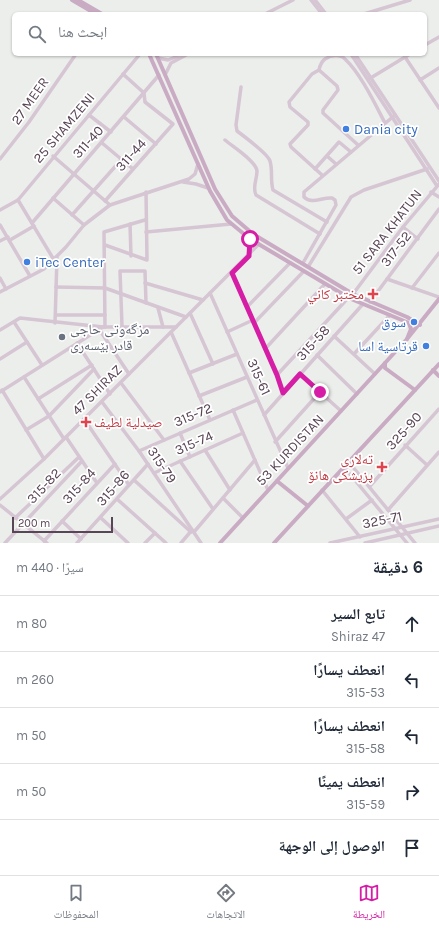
<!DOCTYPE html>
<html lang="ar">
<meta charset="utf-8">
<style>
:root{--surface:#fff;--page:#f2f2f3;--text:#1f2937;--muted:#747a83;--line:#e0e1e3;--accent:#d51ea5}
body{margin:0;font-family:Karla,"Noto Naskh Arabic",sans-serif;background:var(--page);color:var(--text);direction:rtl}
.scale{position:absolute;left:12px;bottom:10px;width:101px;box-sizing:border-box;padding-left:4px;border:2px solid #584555;border-top:0;font-size:11px;line-height:14px;white-space:nowrap;color:#584555;-webkit-text-stroke:3px #fff;paint-order:stroke}
.stop{position:absolute;width:12px;height:12px;margin:-9px;border:3px solid #d51ea5;border-radius:50%;background:#fff}
.stop.end{background:#d51ea5;border-color:#fff;box-shadow:0 1px 4px #0008}
.list{margin:0;padding:0;list-style:none}
h2{display:flex;justify-content:space-between;align-items:center;height:52px;margin:0;padding:0 16px;font-size:17px}
h2 small{font-size:13px;font-weight:400;color:var(--muted)}
.list li{display:grid;grid-template-columns:26px 1fr auto;gap:12px;align-items:center;box-sizing:border-box;height:56px;padding:0 16px;border-top:1px solid var(--line)}
.list b{display:block;font-size:15px;white-space:nowrap}
.list p{margin:0;font-size:13px;white-space:nowrap;color:var(--muted)}
.list em{font-size:13px;font-style:normal;color:var(--muted)}
.icon{flex:none;width:22px;height:22px;fill:none;stroke:currentColor;stroke-width:2;stroke-linecap:round;stroke-linejoin:round}
.map{position:relative;flex:none;width:439px;height:543px;overflow:hidden;direction:ltr}
.search{position:absolute;background:var(--surface);box-shadow:0 1px 3px #0004;left:12px;right:12px;top:12px;height:44px;display:flex;align-items:center;gap:10px;box-sizing:border-box;padding:0 14px;border-radius:6px;color:var(--muted);font-size:15px}
.sheet{height:332px;background:var(--surface)}
nav{display:flex;justify-content:space-around;align-items:center;box-sizing:border-box;height:56px;border-top:1px solid var(--line);background:var(--surface);font-size:11px;color:var(--muted)}
nav a{display:grid;justify-items:center;gap:2px}
nav .on{color:var(--accent)}
.map>svg:first-child{display:block}
</style>
<div class="map">
<svg width="439" height="543" viewBox="0 0 439 543">
<rect width="100%" height="100%" fill="#eceeeb"/>
<g fill="none" stroke-linecap="round" stroke-linejoin="round">
<g stroke="#d6c5d3" stroke-width="3.5">
<path d="M311,0l11,14"/>
<path d="M315,0l11,14"/>
<path d="M265,14l28,-14"/>
<path d="M364,14l46,-14"/>
<path d="M425,45l14,-8"/>
<path d="M351,54l86,132"/>
<path d="M355,54l84,127"/>
<path d="M405,57l34,51"/>
<path d="M158,58l10,2 10,-4"/>
<path d="M319,70l-7,4 -23,28 1,5 18,15v3l-18,19 1,3 31,28"/>
<path d="M166,73l5,-10 17,-9"/>
<path d="M369,79l41,-25"/>
<path d="M420,80l19,-12"/>
<path d="M241,87l-5,38 1,6c8,6 31,23 33,30 3,10 0,18 3,29l54,32"/>
<path d="M89,115l22,17"/>
<path d="M124,117l32,27"/>
<path d="M225,140c8,7 31,21 32,31 0,9 -5,16 -1,24l64,39"/>
<path d="M102,143l31,26"/>
<path d="M358,145l-35,-32v-3l15,-20 -1,-4 -18,-16c1,-5 2,-8 6,-11 6,-4 15,-5 20,0 16,15 30,45 40,64"/>
<path d="M53,156l57,49"/>
<path d="M327,156l9,8"/>
<path d="M0,159l29,-37 47,-68"/>
<path d="M315,169l24,-27 12,10"/>
<path d="M183,182l13,2 12,4"/>
<path d="M431,192l8,5"/>
<path d="M53,198l31,27"/>
<path d="M18,200l36,60"/>
<path d="M105,201l68,-77 -28,-22 -1,-9 -21,-19"/>
<path d="M0,210l18,-10 122,-146"/>
<path d="M72,215l49,-55"/>
<path d="M32,223l127,-148"/>
<path d="M130,224l1,32"/>
<path d="M0,225l30,51"/>
<path d="M403,227l15,12"/>
<path d="M146,232l85,-8"/>
<path d="M10,240l24,-14"/>
<path d="M0,241l8,-4"/>
<path d="M105,245l42,15 -1,-68"/>
<path d="M249,255l1,-16"/>
<path d="M303,263l33,-58 -1,-5 -3,-2c-10,-1 -20,7 -28,-1v-5l91,-77"/>
<path d="M308,267l43,-70 13,-7 63,-21"/>
<path d="M232,273l45,102 6,18"/>
<path d="M0,278l6,11"/>
<path d="M387,279l52,18"/>
<path d="M145,283l58,17"/>
<path d="M56,287l49,1 81,29"/>
<path d="M412,288l27,-35"/>
<path d="M0,292l44,-23 22,-22 18,-22 26,-20 79,-26 6,-5 3,-10"/>
<path d="M210,293l78,175"/>
<path d="M353,294l50,-67 36,-43"/>
<path d="M370,302l69,-93"/>
<path d="M247,307l43,-44"/>
<path d="M158,308l5,19"/>
<path d="M190,313l23,51"/>
<path d="M56,315h49"/>
<path d="M14,322l28,43"/>
<path d="M55,323l2,-66"/>
<path d="M254,323l50,-52"/>
<path d="M122,326l-2,-55h25l1,32"/>
<path d="M105,327l-1,-95 41,-12"/>
<path d="M99,329l30,45"/>
<path d="M0,330l20,-12 83,9h73"/>
<path d="M171,332l39,88"/>
<path d="M227,332l26,-12"/>
<path d="M334,336l41,38"/>
<path d="M77,343l33,51"/>
<path d="M265,349l60,-65"/>
<path d="M354,354l36,-39"/>
<path d="M317,355l40,39"/>
<path d="M0,359l27,-17"/>
<path d="M189,373l48,-19"/>
<path d="M300,374l41,37"/>
<path d="M277,375l72,-78"/>
<path d="M24,377l40,62"/>
<path d="M121,383l43,57"/>
<path d="M2,390l42,69"/>
<path d="M0,392l103,-65"/>
<path d="M199,396l48,-19"/>
<path d="M38,399l54,-34"/>
<path d="M102,402l37,49 62,92"/>
<path d="M233,410l35,80"/>
<path d="M264,415l99,-111"/>
<path d="M84,419l45,66"/>
<path d="M26,430l23,-14 45,-47"/>
<path d="M180,433l10,24"/>
<path d="M66,437l31,46"/>
<path d="M275,442l45,-50"/>
<path d="M405,445l22,20"/>
<path d="M205,450l25,40"/>
<path d="M139,451l118,-51"/>
<path d="M180,461l33,48"/>
<path d="M348,461l67,82"/>
<path d="M344,467l63,76"/>
<path d="M154,473l89,-40"/>
<path d="M134,480l57,52"/>
<path d="M370,486l69,-77"/>
<path d="M322,490l38,47"/>
<path d="M223,498l20,20"/>
<path d="M0,499l44,-40 215,-215"/>
<path d="M117,499l49,44"/>
<path d="M0,505l47,38"/>
<path d="M388,510l51,-58"/>
<path d="M15,518l64,-61"/>
<path d="M101,518l27,25"/>
<path d="M346,519l26,-19"/>
<path d="M62,521l19,18"/>
<path d="M194,532l61,-72"/>
<path d="M44,541l71,-77"/>
<path d="M5,543l77,-82"/>
<path d="M77,543l71,-79"/>
<path d="M145,543l10,-10"/>
<path d="M181,543l11,-13"/>
<path d="M330,543l109,-24"/>
<path d="M365,543l74,-17"/>
</g>
<g stroke="#caabc4" stroke-width="4">
<path d="M72,0l24,14"/>
<path d="M78,0l24,14"/>
<path d="M149,54l61,137 17,29 23,19 101,60 58,24 2,6 -4,10"/>
<path d="M156,54l59,135 17,27 21,18 100,60 54,23 13,8"/>
<path d="M385,363v5l30,22"/>
<path d="M433,370l6,6"/>
<path d="M277,481l31,25"/>
<path d="M220,543l187,-204 32,-40"/>
<path d="M274,543l165,-179"/>
</g>
</g>
<g fill="none" stroke-linecap="round" stroke-linejoin="round">
<path stroke="#d51ea5" stroke-width="5" d="M250,239l-1,17 -17,17 45,102 6,18 17,-19 20,18"/>
</g>
<g fill="#3f7fe0" stroke="#fff" stroke-width="1.5">
<circle cx="346" cy="129" r="4"/>
<circle cx="27" cy="262" r="4"/>
<circle cx="414" cy="322" r="4"/>
<circle cx="426" cy="346" r="4"/>
</g>
<g fill="#e0444e" stroke="#fff" stroke-width="1.5">
<path d="M371 288h4v4h4v4h-4v4h-4v-4h-4v-4h4z"/>
<path d="M84 416h4v4h4v4h-4v4h-4v-4h-4v-4h4z"/>
<path d="M380 461h4v4h4v4h-4v4h-4v-4h-4v-4h4z"/>
</g>
<circle fill="#6b7280" stroke="#fff" stroke-width="1.5" cx="62" cy="337" r="4"/>
<g text-anchor="middle" dominant-baseline="central" stroke-width="3.5" stroke-linejoin="round" paint-order="stroke">
<g font-size="14" fill="#584555" stroke="#fff">
<text transform="translate(30 101) rotate(-55)">27 MEER</text>
<text transform="translate(64 128) rotate(-50)">25 SHAMZENI</text>
<text transform="translate(88 142) rotate(-48)">311-40</text>
<text transform="translate(131 155) rotate(-48)">311-44</text>
<text transform="translate(387 232) rotate(-52)">51 SARA KHATUN</text>
<text transform="translate(396 249) rotate(-52)">317-52</text>
<text transform="translate(313 343) rotate(-48)">315-58</text>
<text transform="translate(259 377) rotate(66)">315-61</text>
<text transform="translate(97 390) rotate(-45)">47 SHIRAZ</text>
<text transform="translate(193 415) rotate(-23)">315-72</text>
<text transform="translate(404 431) rotate(-48)">325-90</text>
<text transform="translate(194 443) rotate(-24)">315-74</text>
<text transform="translate(290 450) rotate(-47)">53 KURDISTAN</text>
<text transform="translate(162 465) rotate(56)">315-79</text>
<text transform="translate(44 486) rotate(-47)">315-82</text>
<text transform="translate(79 486) rotate(-48)">315-84</text>
<text transform="translate(113 488) rotate(-49)">315-86</text>
<text transform="translate(382 520) rotate(-12)">325-71</text>
</g>
<g font-size="14" fill="#366cbe" stroke="#fff" text-anchor="start">
<text x="354" y="129">Dania city</text>
<text x="35" y="262">iTec Center</text>
<text x="406" y="322" text-anchor="end">سوق</text>
<text x="418" y="346" text-anchor="end">قرتاسية اسا</text>
</g>
<g font-size="14" fill="#be3a42" stroke="#fff" text-anchor="end">
<text x="364" y="294">مختبر كاني</text>
<text x="94" y="422" text-anchor="start">صیدلیة لطیف</text>
<text x="373" y="459">تەلاری<tspan x="373" dy="16">پزیشکی هانۆ</tspan></text>
</g>
<g font-size="14" fill="#5b616d" stroke="#fff" text-anchor="start">
<text x="70" y="329">مزگەوتی حاجی<tspan x="70" dy="16">قادر بێسەری</tspan></text>
</g>
</g>
</svg>
<div class="scale">200 m</div>
<div class="stop" style="left:250px;top:239px"></div>
<div class="stop end" style="left:320px;top:392px"></div>
<div class="search"><svg class="icon" aria-label="search" viewBox="0 0 24 24"><circle cx="10" cy="10" r="6"/><path d="M15 15l6 6"/></svg>ابحث هنا</div>
</div>
<section class="sheet">
<h2>6 دقيقة<small>سيرًا · 440 m</small></h2>
<ul class="list">
<li><svg class="icon" aria-label="ahead" viewBox="0 0 24 24"><path d="M12 20V5M6 11l6-6 6 6"/></svg><div><b>تابع السير</b><p>47 Shiraz</p></div><em>80 m</em></li>
<li><svg class="icon" aria-label="left" viewBox="0 0 24 24"><path d="M17 20v-9H6M10 6l-5 5 5 5"/></svg><div><b>انعطف يسارًا</b><p>315-53</p></div><em>260 m</em></li>
<li><svg class="icon" aria-label="left" viewBox="0 0 24 24"><path d="M17 20v-9H6M10 6l-5 5 5 5"/></svg><div><b>انعطف يسارًا</b><p>315-58</p></div><em>50 m</em></li>
<li><svg class="icon" aria-label="right" viewBox="0 0 24 24"><path d="M7 20v-9h11M14 6l5 5-5 5"/></svg><div><b>انعطف يمينًا</b><p>315-59</p></div><em>50 m</em></li>
<li><svg class="icon" aria-label="arrive" viewBox="0 0 24 24"><path d="M6 21V4h12l-3 4 3 4H6"/></svg><div><b>الوصول إلى الوجهة</b></div></li>
</ul>
</section>
<nav>
<a class="on"><svg class="icon" aria-label="map" viewBox="0 0 24 24"><path d="M3 6l6-2 6 2 6-2v14l-6 2-6-2-6 2zM9 4v14M15 6v14"/></svg>الخريطة</a>
<a><svg class="icon" aria-label="directions" viewBox="0 0 24 24"><path d="M12 3l9 9-9 9-9-9zM9 14v-3h6M13 9l2 2-2 2"/></svg>الاتجاهات</a>
<a><svg class="icon" aria-label="saved" viewBox="0 0 24 24"><path d="M7 4h10v16l-5-4-5 4z"/></svg>المحفوظات</a>
</nav>
